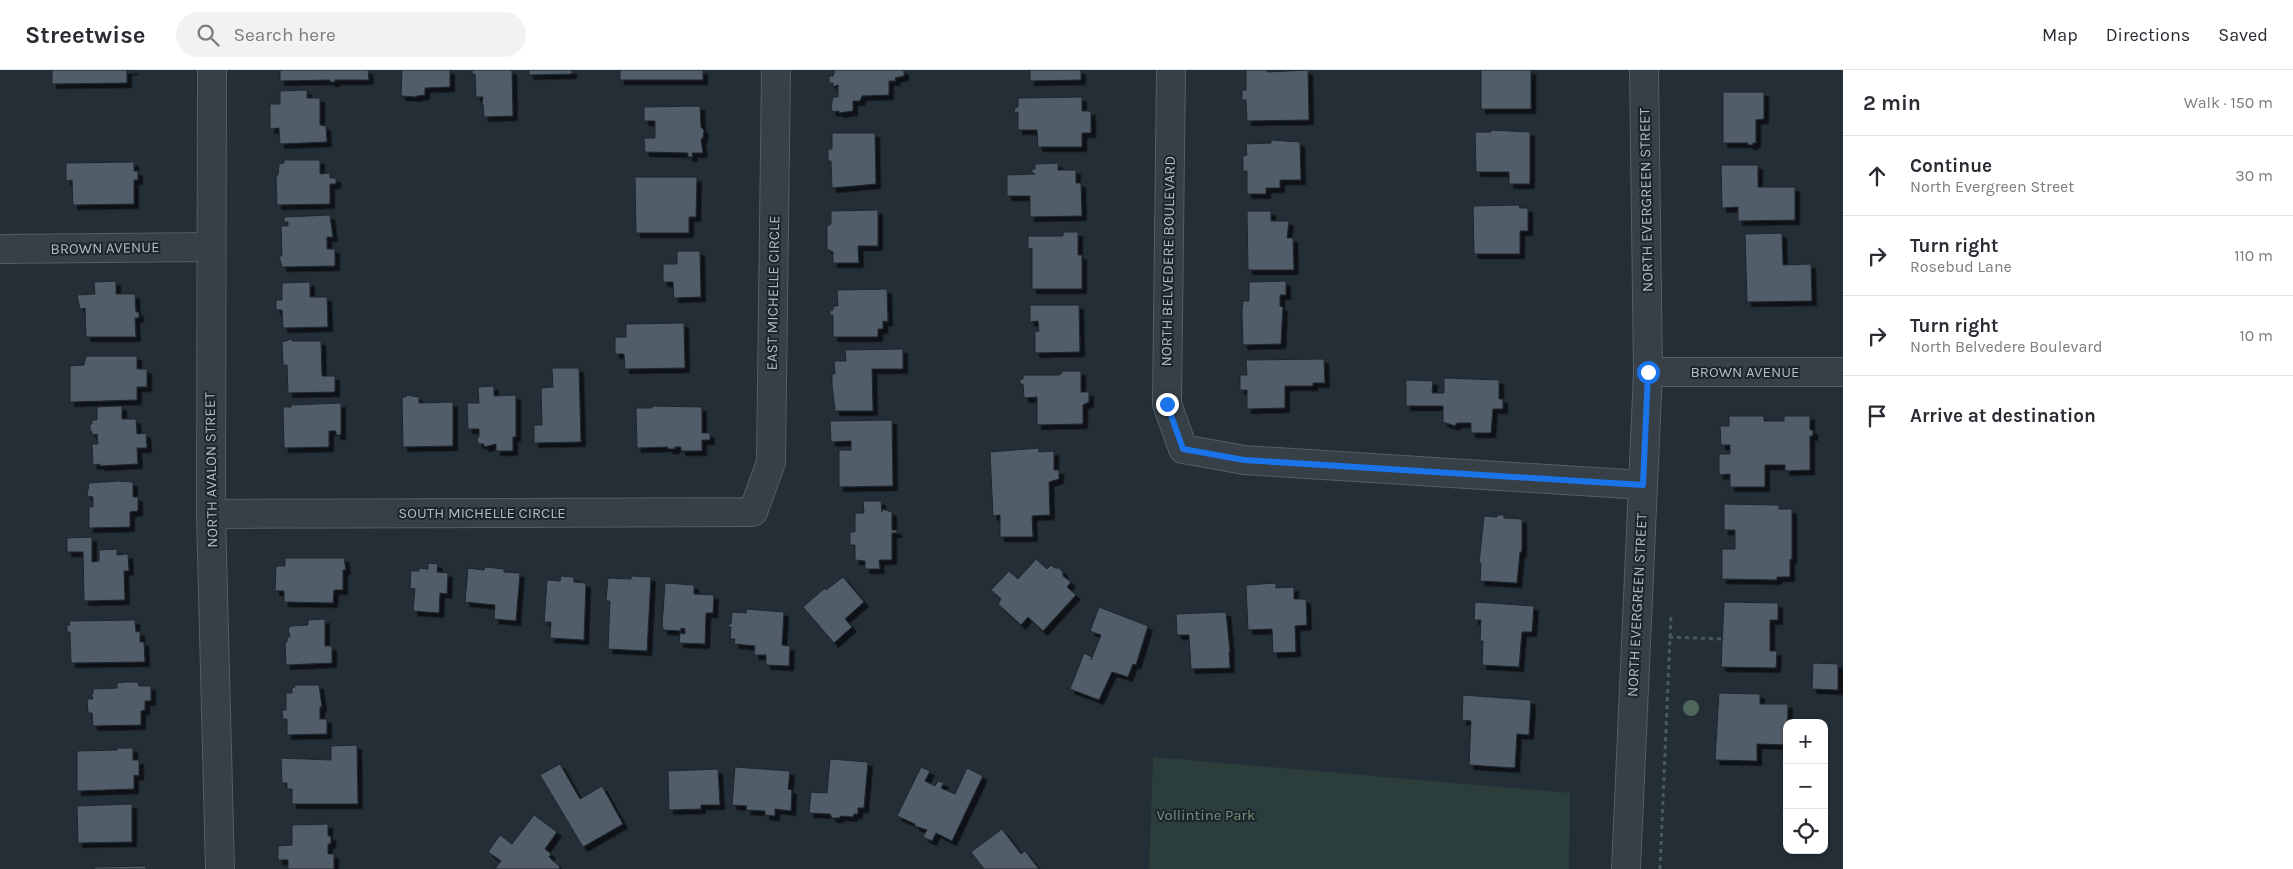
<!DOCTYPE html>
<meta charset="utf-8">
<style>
:root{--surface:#fff;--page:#f2f2f3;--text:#2b2b33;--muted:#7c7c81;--line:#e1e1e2}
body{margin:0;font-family:Karla,sans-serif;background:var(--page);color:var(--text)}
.controls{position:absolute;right:15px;bottom:15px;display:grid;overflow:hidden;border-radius:10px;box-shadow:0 1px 4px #0004}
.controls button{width:45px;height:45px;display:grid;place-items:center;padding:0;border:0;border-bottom:1px solid var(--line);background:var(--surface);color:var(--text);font:25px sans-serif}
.stop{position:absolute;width:15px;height:15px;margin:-11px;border:4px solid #1a73e8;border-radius:50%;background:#fff}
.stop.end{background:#1a73e8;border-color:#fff;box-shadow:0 1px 5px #0008}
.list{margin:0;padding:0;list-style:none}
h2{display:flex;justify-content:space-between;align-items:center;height:65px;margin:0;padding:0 20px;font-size:21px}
h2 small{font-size:16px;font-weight:400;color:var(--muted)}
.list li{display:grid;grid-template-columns:32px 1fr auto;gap:15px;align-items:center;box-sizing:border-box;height:80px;padding:0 20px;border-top:1px solid var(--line)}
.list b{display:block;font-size:19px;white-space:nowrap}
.list p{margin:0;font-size:16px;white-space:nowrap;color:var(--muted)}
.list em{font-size:16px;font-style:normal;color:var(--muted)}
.icon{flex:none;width:28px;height:28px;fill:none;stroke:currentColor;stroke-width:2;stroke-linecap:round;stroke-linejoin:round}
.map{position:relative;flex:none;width:1843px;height:799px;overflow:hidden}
header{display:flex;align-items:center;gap:30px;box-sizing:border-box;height:70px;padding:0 25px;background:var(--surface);border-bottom:1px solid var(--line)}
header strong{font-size:24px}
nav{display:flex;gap:28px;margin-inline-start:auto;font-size:18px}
.search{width:350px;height:45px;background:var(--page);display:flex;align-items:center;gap:12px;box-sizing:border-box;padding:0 18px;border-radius:28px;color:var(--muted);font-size:19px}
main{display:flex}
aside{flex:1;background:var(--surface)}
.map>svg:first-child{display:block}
</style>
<header>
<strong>Streetwise</strong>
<div class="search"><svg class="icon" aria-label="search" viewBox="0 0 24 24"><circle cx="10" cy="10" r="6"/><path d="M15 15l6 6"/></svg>Search here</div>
<nav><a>Map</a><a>Directions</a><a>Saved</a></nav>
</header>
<main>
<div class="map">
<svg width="1843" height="799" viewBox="0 0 1843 799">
<defs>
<filter id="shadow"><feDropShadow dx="4.5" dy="4.5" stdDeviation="0" flood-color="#0009"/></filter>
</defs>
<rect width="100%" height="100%" fill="#242e36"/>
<path fill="#2b3e3c" d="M1153,687l417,36 -1,76h-420z"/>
<g fill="#515d67" stroke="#1e262e" filter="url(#shadow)">
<path d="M52,0h82h-7v13l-75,1z"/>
<path d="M280,0h88l1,10h-34v2h-5v-2l-50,1z"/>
<path d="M402,0h48v17l-25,1v7l-8,1v1l-16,-1z"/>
<path d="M472,0h40l1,46 -29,1 -1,-13h-1l1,-7h-7l-1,-23h-3z"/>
<path d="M529,0h43v4l-43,1z"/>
<rect x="620" y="0" width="83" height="10"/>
<path d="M835,0h69v6l-9,2 1,3h-7v14l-27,1 -2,5h-7v10l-14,2v-2l-6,1 -2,-4 2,-11h5v-12l-5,2v-4h-4v-7h4z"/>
<path d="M1030,0h51v10l-51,1z"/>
<path d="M1246,0h21v2l41,-2 1,50 -62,1 -1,-21h-4v-10h4z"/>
<rect x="1481" y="0" width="50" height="39"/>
<path d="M307,20v8h13v27l6,1 1,16 -47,2 -1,-16 -9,1v-25h10v-13z"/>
<path d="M1723,22h41v27l-8,1v23h-3v2h-5v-2h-25z"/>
<path d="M1082,27v14h9v22h-9v14h-44l-1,-17h-19v-18l-4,1 1,-5 3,-1v-9z"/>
<path d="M700,36l1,21 3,3 -1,8 -2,1 2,14h-11l1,4h-5v-4l-43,-1 -1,-14h11v-17h-11v-14z"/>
<path d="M1491,60l39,2v52h-21v-12h-33l-1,-40h16z"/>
<path d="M832,63h43l1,51 -44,4 -1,-27h-3v-12h4z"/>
<path d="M1271,70l29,2 1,38h-21v8h-14v6h-19v-23h-4v-15l4,-1 -1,-11 25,-1z"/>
<path d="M284,90h36v14l10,-1v5h6v6h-6v20l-53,1 -1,-30h2l1,-11 5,-1z"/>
<path d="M134,92v9h4v9h-4v24l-61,1 -1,-25 -6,1v-18z"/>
<path d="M1058,93v7h18v13h5l1,33 -52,1v-21h-23v-21l28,-1 -3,-1v-4h3v-5z"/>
<path d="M1721,95h37v22h37v33l-57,1v-14l-16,1z"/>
<path d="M635,107h62l-1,40h-7v16h-53z"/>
<path d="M1519,135l1,3h8v23h-8v23h-46l-1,-48z"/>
<path d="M878,140v36h-20l1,17h-26v-11l-6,-3v-23l4,-2v-13z"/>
<path d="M1247,141h24v10h18l-2,17h6l1,32h-46z"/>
<path d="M330,145l3,22h-6v12h8v17l-53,1 -3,-11h3l-1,-30h7v-4h-4v-5z"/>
<path d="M1063,162h15v23h4v34h-50v-41l-4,1v-13h35z"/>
<path d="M1782,163l1,32 28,-1 1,37 -65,1 -2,-68z"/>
<path d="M677,181h23l1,46 -27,1 -1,-16h-10v-18h14z"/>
<path d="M116,211v13h19l1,18h3v6h-4l1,19h-50l-1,-29 -5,1 -3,-14 18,-1 -1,-12z"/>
<path d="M1286,211v14h-6v11l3,1 -2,37 -38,1 -1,-33 1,-11h6v-19z"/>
<path d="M310,212v15h17l1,30 -45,1 -1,-18h-6v-10h6v-17z"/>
<path d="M887,219l1,33 -5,-1v8h-5v8h-45v-22l-3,1v-5l3,-1v-4h5l-1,-16z"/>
<path d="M1030,235h49l1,47 -45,1v-21l4,-1 -1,-10 -8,1z"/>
<path d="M684,253l1,45 -60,1 -1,-15h-9v-17h11v-13z"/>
<path d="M292,269v2h29l1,35h13v16l-47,1 -1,-28h-4l-1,-23z"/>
<path d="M903,279v20h-31l1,42h-38l-3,-27v-10h3l-1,-13h12l-1,-11z"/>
<path d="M86,286h51v13h10v18h-10v13l-67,2v-36l14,-1z"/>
<path d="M1324,289l1,24h-12v3h-28v22l-38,1v-19h-7v-15h7l-1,-15z"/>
<path d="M552,298h27l2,74 -47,1v-18h8l-1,-37 12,-1z"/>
<path d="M1062,301h19v21h8v10l-6,3v19l-46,1v-28l-13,1 -1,-14h-3v-5h3v-4h36l3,-2z"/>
<path d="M1444,308l55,2v19h4v10h-10l-2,24h-20v-10h-14l-2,3 -12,-4v-16h-37v-26l27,1 -1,12h12z"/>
<path d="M494,316v10l22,-1v42h-3v14h-17v-7l-12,3v-3h-6l-1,-7h2v-8h-11l-1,-26h12l-1,-16z"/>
<path d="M406,325l13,2v6l34,-1v44l-50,1 -1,-50h4z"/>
<path d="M341,333v32h-5v-4h-7v16l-45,1 -1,-41h8v-2z"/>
<path d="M122,336v13h14l1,15 9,-1 1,15h-10l1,16 -38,2v-2l-7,1 -1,-21h6l-1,-10 -5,1v-4l-2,1v-8h2v-4h5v-13z"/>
<path d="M652,336l50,1v26h8v7h-8v11h-21v-4h-6v2h-7v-2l-31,1 -1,-40h16z"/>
<path d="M1729,346h35v5h20v-5h26v14h3v6h-3v34l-25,1v-6h-20v22h-35v-13l-11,1v-21h11v-9h-9l-1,-19h9z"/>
<path d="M892,350l1,66 -54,1v-37h12v-9l-20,1 -1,-21z"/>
<path d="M1039,378v4l15,-1v19h5v9l-10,3 1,33 -18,1 1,21h-33v-22l-7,1 -3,-64z"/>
<path d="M119,411l14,1v15h5v14l-8,1v15l-41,1v-21h4v-10l-6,-1 2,-13z"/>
<path d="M863,431h18l1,11 1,-3 9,3v18h5v3h-5v27h-13l1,9h-15v-8l-10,-1v-15h-5v-13h5v-19h9z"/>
<path d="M1724,434l55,1v4h13v51l-2,-1v18h-13v3l-55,-1v-30h13v-19h-11z"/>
<path d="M1497,445h7v3l18,1v33h-2l-3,31 -37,-2 1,-18h-2l5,-47 13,1z"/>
<path d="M92,467v25l7,-1v-11l18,-1v6l11,-1 1,17h-5l1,29 -41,1 -1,-49h-16v-14z"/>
<path d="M285,488h59l2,12h-3v20h-9l-1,13 -49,-1v-11h-9l1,-25h9z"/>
<path d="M1036,489l11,10 4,-4 4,3h4l4,4v4l8,6 -4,5 9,8 -33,36 -15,-14 -7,8 -23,-21 3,-5 -10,-9 18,-19 9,8z"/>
<path d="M428,493l10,1 -1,8 11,1 -1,21 -7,-1 -1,20 -26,-2 2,-22 -5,-1 1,-17h8v-3l9,1z"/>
<path d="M485,497l19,2v3l16,1 -4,48 -22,-2 1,-14 -30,-3 3,-34 16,2z"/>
<path d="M561,506l13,1v5l12,1 -2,57 -34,-2 1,-16h-7l3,-42 13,1z"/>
<path d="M631,506l20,1 -4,74 -39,-2 2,-48h-4l2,-23 23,1z"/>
<path d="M843,507l21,25 -19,17 7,8 -18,16 -31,-36 22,-19 1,2z"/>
<path d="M665,513l29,2v9l20,1 -1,18h-7l-1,31 -26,-1 1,-10 5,1v-5l-4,-1v3l-18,-1v-3h-1z"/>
<path d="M1276,513v5l18,-1v12h12l1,26 -12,1 1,26 -23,1 -1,-24 -24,1 -2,-45z"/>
<path d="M1475,532l59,4 -2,26h-10l-3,35 -37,-2 1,-24h-3l1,-21h-7z"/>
<path d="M1724,532l54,1v17h-8v31h7l-1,17 -55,-1z"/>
<path d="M1099,537l49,19 -12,39 -3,-1 -5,13 -16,-5 -13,28 -29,-11 14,-36 8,4 -1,3 10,-25 -11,-4z"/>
<path d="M747,539l37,3 -2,33 8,1 -1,20 -23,-1v-10h-12l1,-9 -21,-2 1,-5h-5l1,-12h-3l1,-3h2l1,-12 14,1z"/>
<path d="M1226,542l4,40h-1l1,16 -39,1 -2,-34h-12l-1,-21z"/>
<path d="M325,549v27h7v17l-46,2 -1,-23h2v-5h3l-2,-8 3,-3 17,-1v-5z"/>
<path d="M135,550l1,12 4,-1v11h4l1,20 -74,1 -1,-31h-3v-7h3l-1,-4z"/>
<path d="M1813,593l25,1v26l-26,-1z"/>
<path d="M126,612h12l1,4h12v15h-6v9l-4,1v14l-48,1 -1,-13h-4l-1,-14h6l-2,-5h2v-5l24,-1v-5z"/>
<path d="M295,615h24l3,22h-2v12h7v15l-40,1v-16h-4l-1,-9h4v-17h6v-5l3,-1z"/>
<path d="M1719,623l41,1v10h28l-1,41 -30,-1v17l-42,-1z"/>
<path d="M1463,625l68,5 -2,35 -12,-1 -2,34 -46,-3 2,-44 -9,-1z"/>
<path d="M357,675l1,59h-66v-15h-5v-6h-5l-1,-25 50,2v-14z"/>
<path d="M117,678h16v12h6v16l-5,-1v14l-57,2v-40l40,-1z"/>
<path d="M830,689l38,3 -4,46h-6v6h-4l-1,3 -12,-1 -2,2h-7l-2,-4 -21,-1 2,-21 16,1z"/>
<path d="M560,694l20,35 22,-13 21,38 -40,23 -43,-72z"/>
<path d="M735,697l55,4 -2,18 4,1 -1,21 -16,-2v7l-10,-1v-4l-19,-1 1,-4 -15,-1z"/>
<path d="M921,697l9,4 -5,10 10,5 3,-5 6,2 -3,5 14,6 12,-26 16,8 -31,65 -16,-8 -4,8 -9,-4 4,-7 -12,-4v-2l-18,-8z"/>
<path d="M718,699l2,36h-19v4l-32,1 -1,-39z"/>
<path d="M132,734v38l-54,1 -1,-37z"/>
<path d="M534,745l23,17 -12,17 6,5 -2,3 11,10 -1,2h-64l6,-8 -13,-9 12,-17 12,9z"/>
<path d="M328,754v12h3v8h-3v10h6v15h-46v-9h-10v-14l14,-1v-20z"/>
<path d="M1002,759l19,25 4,-3 14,18h-55l-13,-17z"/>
<path d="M146,796v3h-52v-2z"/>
</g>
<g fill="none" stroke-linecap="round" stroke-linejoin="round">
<g stroke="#555d65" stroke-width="30">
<g id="minor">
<path d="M212,0l-1,444 9,355"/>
<path d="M1171,0l-4,334 16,45 61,11 399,25"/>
<path d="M0,179l210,-2"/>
<path d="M1648,302h195"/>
<path d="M211,444l542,-2 18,-50 5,-392"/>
</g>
</g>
<g stroke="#555d65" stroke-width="30">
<path id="tertiary" d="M1626,799l22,-497 -4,-302"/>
</g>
<g stroke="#4a5b5b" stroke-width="3" stroke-dasharray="4 4" stroke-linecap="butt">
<path d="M1669,567l53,2"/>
<path d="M1660,799l11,-255"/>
</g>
<use href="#minor" stroke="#374047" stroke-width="28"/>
<use href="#tertiary" stroke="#374047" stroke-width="28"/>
</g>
<circle fill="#4f675a" cx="1691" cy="638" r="8"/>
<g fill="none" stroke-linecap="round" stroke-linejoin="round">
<path stroke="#1a73e8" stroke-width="6" d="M1167,334l16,45 61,11 399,25 5,-113"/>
</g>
<g text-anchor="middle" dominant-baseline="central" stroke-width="4" stroke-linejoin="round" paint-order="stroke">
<g font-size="15" fill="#b2bbc3" stroke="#1c242c">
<text transform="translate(1646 130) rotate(-91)">NORTH EVERGREEN STREET</text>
<text transform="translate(105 178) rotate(-1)">BROWN AVENUE</text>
<text transform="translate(1168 191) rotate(-89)">NORTH BELVEDERE BOULEVARD</text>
<text transform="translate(773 223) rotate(-89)">EAST MICHELLE CIRCLE</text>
<text x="1745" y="302">BROWN AVENUE</text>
<text transform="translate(211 400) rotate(-91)">NORTH AVALON STREET</text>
<text x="482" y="443">SOUTH MICHELLE CIRCLE</text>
<text transform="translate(1637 535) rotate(-87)">NORTH EVERGREEN STREET</text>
</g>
<g font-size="15" fill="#739677" stroke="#1c242c">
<text x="1206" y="745">Vollintine Park</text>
</g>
</g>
</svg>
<div class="controls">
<button>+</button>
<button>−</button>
<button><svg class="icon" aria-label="locate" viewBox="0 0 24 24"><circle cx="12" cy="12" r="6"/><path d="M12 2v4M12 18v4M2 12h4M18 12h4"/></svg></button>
</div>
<div class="stop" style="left:1648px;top:302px"></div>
<div class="stop end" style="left:1167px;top:334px"></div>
</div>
<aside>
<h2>2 min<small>Walk · 150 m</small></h2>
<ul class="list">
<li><svg class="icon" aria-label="ahead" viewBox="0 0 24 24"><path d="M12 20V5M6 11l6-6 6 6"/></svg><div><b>Continue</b><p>North Evergreen Street</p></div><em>30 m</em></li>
<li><svg class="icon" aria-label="right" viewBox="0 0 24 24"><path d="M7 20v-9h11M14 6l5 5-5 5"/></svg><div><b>Turn right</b><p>Rosebud Lane</p></div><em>110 m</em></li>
<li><svg class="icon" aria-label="right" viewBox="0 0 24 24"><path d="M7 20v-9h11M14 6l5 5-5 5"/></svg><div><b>Turn right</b><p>North Belvedere Boulevard</p></div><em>10 m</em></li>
<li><svg class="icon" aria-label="arrive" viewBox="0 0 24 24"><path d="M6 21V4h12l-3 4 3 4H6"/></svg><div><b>Arrive at destination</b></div></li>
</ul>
</aside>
</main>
